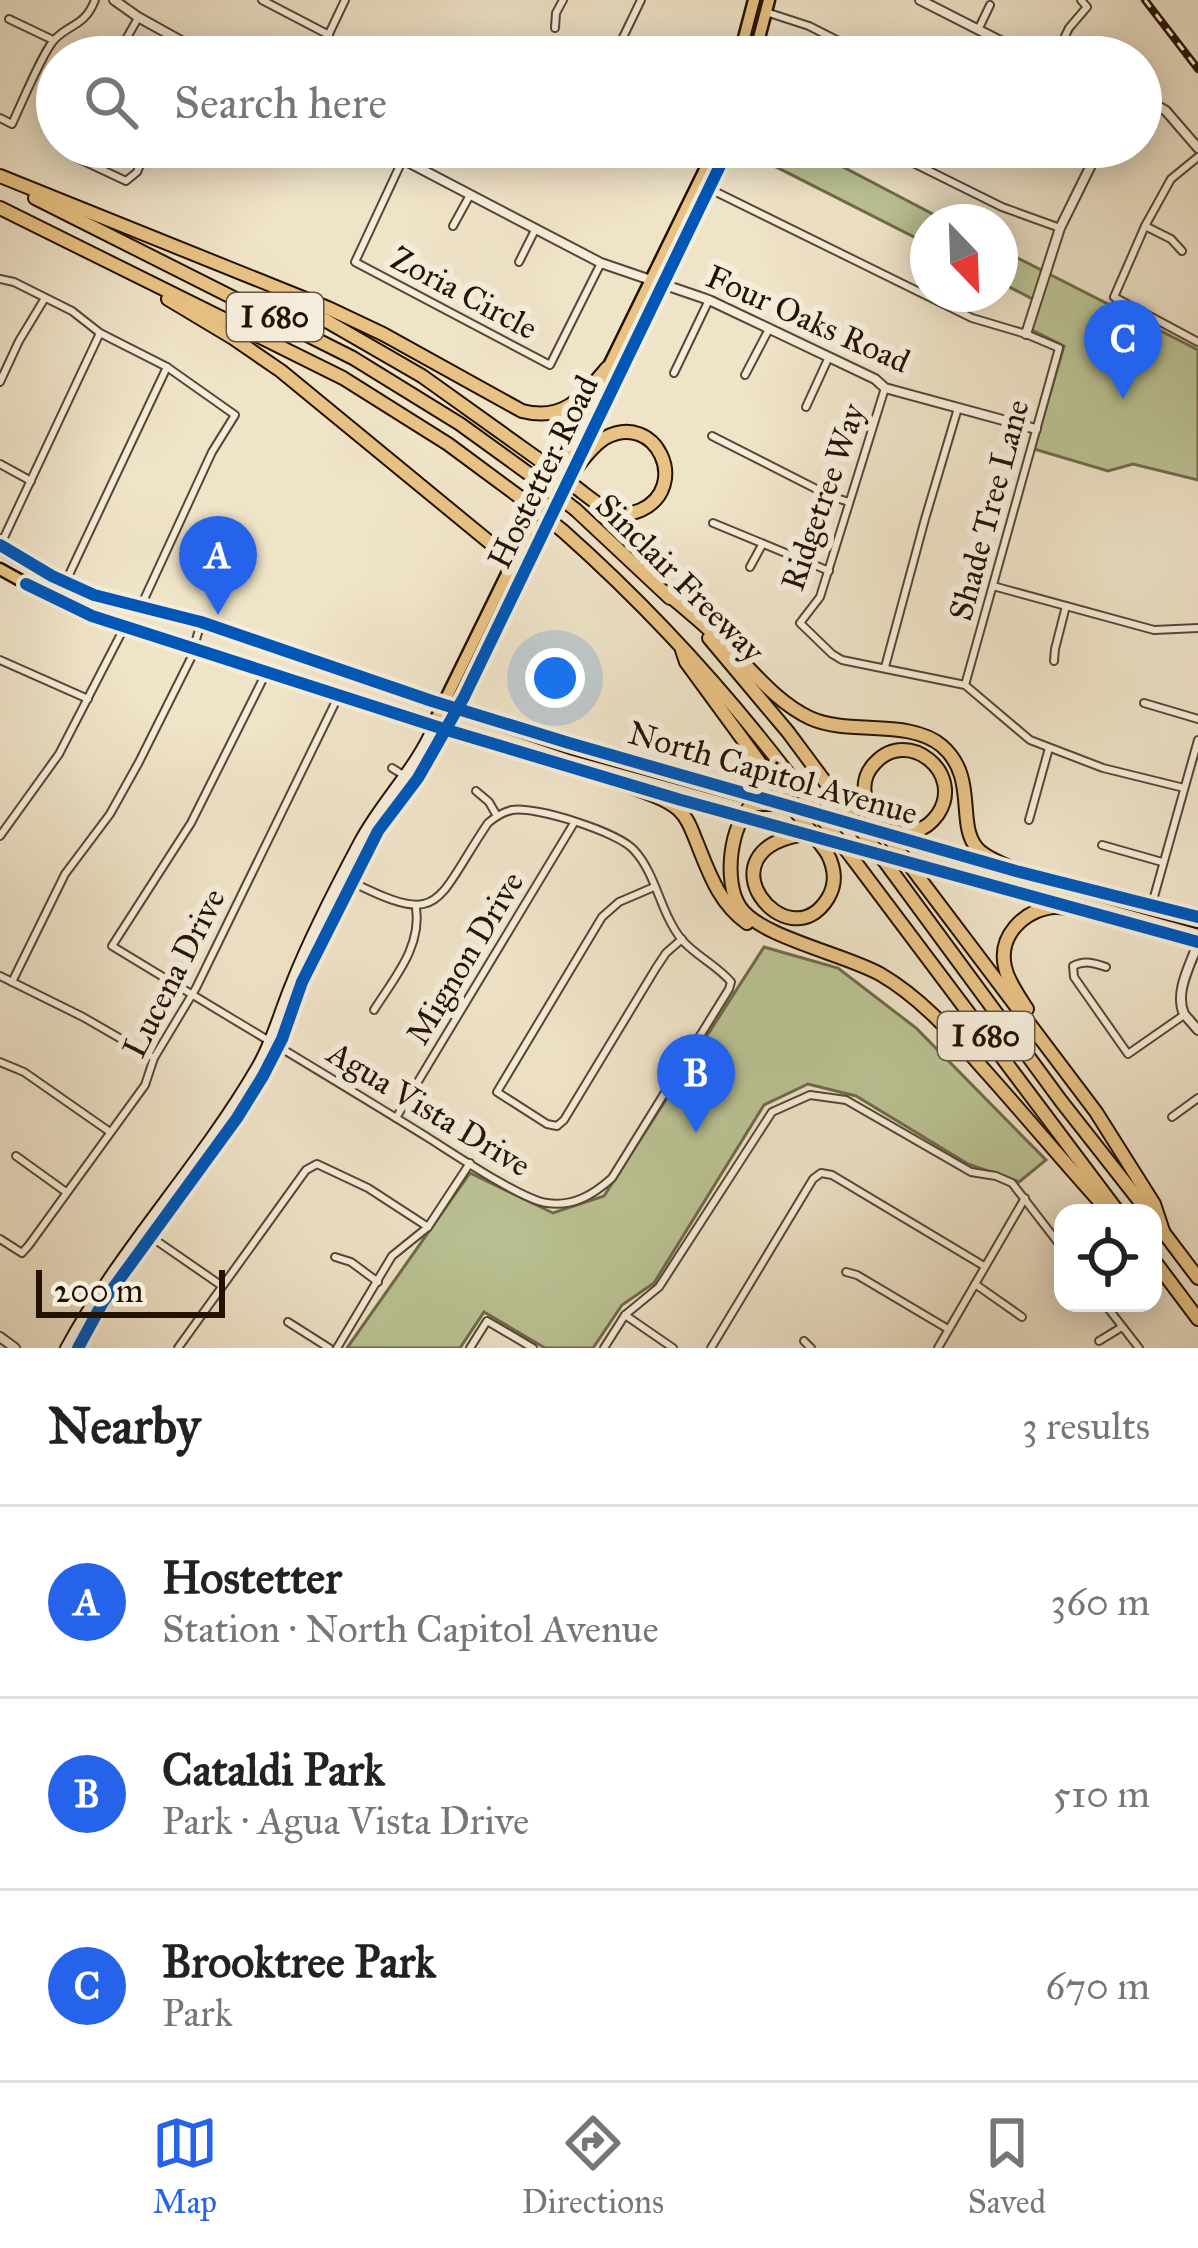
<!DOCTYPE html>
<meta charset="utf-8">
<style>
:root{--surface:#fff;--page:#f2f2f2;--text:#222;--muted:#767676;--line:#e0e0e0;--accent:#2563eb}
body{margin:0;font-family:"IM FELL Great Primer",serif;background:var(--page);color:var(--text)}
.controls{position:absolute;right:36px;bottom:36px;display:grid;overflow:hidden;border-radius:24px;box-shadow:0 6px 30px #0003}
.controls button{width:108px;height:108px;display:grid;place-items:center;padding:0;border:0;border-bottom:3px solid var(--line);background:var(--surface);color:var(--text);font:60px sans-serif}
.compass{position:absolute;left:910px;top:204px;width:108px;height:108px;border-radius:50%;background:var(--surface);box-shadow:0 6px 30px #0003;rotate:157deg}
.scale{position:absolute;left:36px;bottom:30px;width:189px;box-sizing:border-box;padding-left:12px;border:6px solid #241201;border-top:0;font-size:33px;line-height:42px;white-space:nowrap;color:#241201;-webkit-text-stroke:9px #f5eddb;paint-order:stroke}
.you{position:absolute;left:555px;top:678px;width:42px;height:42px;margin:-30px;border:9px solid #fff;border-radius:50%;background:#1a73e8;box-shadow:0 0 0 18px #1a73e833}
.badge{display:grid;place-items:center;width:78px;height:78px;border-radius:50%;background:var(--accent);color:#fff;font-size:39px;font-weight:700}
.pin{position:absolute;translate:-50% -99px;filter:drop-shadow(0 3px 6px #0008)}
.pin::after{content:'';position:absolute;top:63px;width:42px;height:36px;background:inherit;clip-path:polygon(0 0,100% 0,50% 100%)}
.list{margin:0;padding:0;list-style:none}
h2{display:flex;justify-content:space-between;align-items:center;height:156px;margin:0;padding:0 48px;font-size:51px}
h2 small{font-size:39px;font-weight:400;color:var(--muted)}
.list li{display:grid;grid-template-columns:78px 1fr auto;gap:36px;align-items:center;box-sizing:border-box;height:192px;padding:0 48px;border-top:3px solid var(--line)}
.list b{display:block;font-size:45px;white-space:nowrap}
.list p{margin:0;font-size:39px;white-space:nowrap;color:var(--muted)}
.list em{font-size:39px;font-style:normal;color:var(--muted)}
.icon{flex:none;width:66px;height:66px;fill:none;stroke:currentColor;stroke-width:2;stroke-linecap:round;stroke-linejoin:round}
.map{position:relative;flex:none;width:1198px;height:1348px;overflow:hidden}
.search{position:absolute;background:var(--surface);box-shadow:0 6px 30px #0003;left:36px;right:36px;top:36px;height:132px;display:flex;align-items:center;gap:30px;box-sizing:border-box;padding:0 42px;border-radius:66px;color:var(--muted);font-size:45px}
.sheet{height:732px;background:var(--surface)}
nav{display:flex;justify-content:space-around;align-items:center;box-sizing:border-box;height:168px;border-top:3px solid var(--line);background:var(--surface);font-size:33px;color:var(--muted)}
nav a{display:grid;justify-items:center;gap:6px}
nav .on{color:var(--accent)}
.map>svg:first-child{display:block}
</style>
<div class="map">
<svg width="1198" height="1348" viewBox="0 0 1198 1348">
<rect width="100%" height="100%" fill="#efe3c8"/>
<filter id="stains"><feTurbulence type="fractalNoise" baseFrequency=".00167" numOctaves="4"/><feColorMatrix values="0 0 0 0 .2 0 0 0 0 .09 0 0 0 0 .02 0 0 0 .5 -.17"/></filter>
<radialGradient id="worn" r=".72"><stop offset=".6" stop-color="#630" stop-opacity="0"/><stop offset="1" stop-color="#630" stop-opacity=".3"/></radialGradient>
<g fill="#bbc394" stroke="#706a4a" stroke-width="3">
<path d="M737,147h68l143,75h-20v22z"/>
<path d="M1000,249l198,101v130l-65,-16 -25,7 -74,-22 30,-103 -34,-17 10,-26 -40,-21z"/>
<path d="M764,947l74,21 78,60 130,132 -27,22 -51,-18 -112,-68 -48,-12 -44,21 -110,178 -32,22 -29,43h-48l-61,-36 -24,36h-113l123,-175 83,40 51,-17z"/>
</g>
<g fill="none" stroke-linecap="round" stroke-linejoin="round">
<g stroke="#574633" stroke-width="10">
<g id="minor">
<path d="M262,0l67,35"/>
<path d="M766,12l43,14 61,31"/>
<path d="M9,19l44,21"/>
<path d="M555,28l1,-15 7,-13"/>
<path d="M978,30l12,-25"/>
<path d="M704,48l35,9"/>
<path d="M614,56l27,-56"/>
<path d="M116,57l22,-39"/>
<path d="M318,57l27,-57"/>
<path d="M1055,57l14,-29 18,-21 -6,-7"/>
<path d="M0,118l12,6c8,-17 32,-75 43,-85 16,-16 30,-13 40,-39"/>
<path d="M71,147l6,11 49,23 11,-9 11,-25"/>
<path d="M881,147l121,60 58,21"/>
<path d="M1198,157l-27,22 -26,47 -31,71 84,45"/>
<path d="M403,159l-48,103 195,103 51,-102"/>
<path d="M409,162l8,-15"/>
<path d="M710,189l262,129 54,16 33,14 -94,337"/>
<path d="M453,226l17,-31"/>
<path d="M1145,226l26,13 11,12"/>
<path d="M519,262l16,-32"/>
<path d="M0,279l14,3 58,29 28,22 67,34 68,48 -23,37 -71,154"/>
<path d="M674,373l35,-73"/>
<path d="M745,375l24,-46"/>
<path d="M0,382l19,-41 26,-43"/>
<path d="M885,388l-65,209 -20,26 32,31 10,6 123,25 65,55 73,28 81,20"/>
<path d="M806,407l22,-48"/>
<path d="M712,436l118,60 19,6"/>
<path d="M0,464l31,17"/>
<path d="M713,523l116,48"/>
<path d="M0,546l100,-213"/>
<path d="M750,567l12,-22"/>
<path d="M66,581l101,-214"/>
<path d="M993,586l161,44 44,-2"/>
<path d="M0,660l88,39"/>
<path d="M1054,661l1,-12 11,-43"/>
<path d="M885,667l40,-148 33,-111"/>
<path d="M266,673l-75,150 -79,123c105,64 210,126 315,191 24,15 95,63 120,66 26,4 46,-8 65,-25l117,-189 2,-7c-13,-16 -35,-26 -49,-42 -22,-27 -25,-65 -48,-90 -16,-18 -98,-44 -122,-40 -9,2 -17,7 -24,13 -56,83 -44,106 -146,54"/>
<path d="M1144,703l54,16"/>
<path d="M392,768l13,8"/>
<path d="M476,791l13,11 8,14"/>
<path d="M1029,820l20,-72"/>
<path d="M0,836l59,-82 66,-128"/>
<path d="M1102,845l60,17"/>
<path d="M654,887l-35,15 -17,15 -105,175 50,32 10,2 7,-6 92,-152 10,-15 16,-14"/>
<path d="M1152,904l46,-164"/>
<path d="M1106,967c-12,-4 -21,-7 -33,-1l1,11 54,77 56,-39"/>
<path d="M0,976l83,41 71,41"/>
<path d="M12,982l53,-108 45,-60 29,-52 52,-104 10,-36"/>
<path d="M374,1010c20,-32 48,-63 42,-103"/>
<path d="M0,1062l24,10 86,60"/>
<path d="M1172,1117l26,-19"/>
<path d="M396,1118l178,-295"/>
<path d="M16,1156l50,36"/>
<path d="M141,1230l81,56"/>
<path d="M0,1239l22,14 7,-8 116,-160 9,-27 42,-70 141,-289"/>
<path d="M335,1257l16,5 27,20"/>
<path d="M846,1272l11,3 91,54"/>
<path d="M975,1284l47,33"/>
<path d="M1104,1303l35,45"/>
<path d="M625,1315l48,33"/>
<path d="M288,1322l41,26"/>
<path d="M804,1341l7,7"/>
<path d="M1099,1341l23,-14"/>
<path d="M178,1348l128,-178 11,-6 51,24 60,39"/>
<path d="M337,1348l55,-92 36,-29 42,-64"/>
<path d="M470,1348l17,-27 46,27"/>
<path d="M604,1348l21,-33 34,-28 113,-175 38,-17 36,5 125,72 25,4 16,7 51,66"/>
<path d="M711,1348l102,-169 8,-6 11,2 152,91"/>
<path d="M938,1348l87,-150"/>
</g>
</g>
<g stroke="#574633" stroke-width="12">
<g id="tertiary">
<path d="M114,0l24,17 72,40"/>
<path d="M920,0l112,57"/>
<path d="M1141,96l25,15 32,37"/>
<path d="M379,147l222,116 108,37 166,79 10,9 151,41"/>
<path d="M1026,334l34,-106 40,-81"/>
<path d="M1198,943c-7,21 -24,49 -14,71 1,1 13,15 14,16"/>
<path d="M0,1337l15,11"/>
</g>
</g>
<g stroke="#241201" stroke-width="12">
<g id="secondary">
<path d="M65,1348c54,-100 134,-183 191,-281 16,-27 23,-57 35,-85 19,-48 44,-96 68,-141 22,-41 56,-73 74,-116"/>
<path d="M78,1348l25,-46 134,-184 26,-42 19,-37 20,-57 76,-151 40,-53 29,-48"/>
</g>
</g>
<g stroke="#241201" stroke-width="15">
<g id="primary">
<path d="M739,57l15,-57"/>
<path d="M754,57l15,-57"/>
<path d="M580,458l149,-311"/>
<path d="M0,545l52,31 42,19 107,27 231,79 137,42 203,59"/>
<path d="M0,569l63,35 29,12 229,75 298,91"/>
<path d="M433,725l283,-578"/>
<path d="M447,730l125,-256"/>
<path d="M660,794l405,111"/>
<path d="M790,806l226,65 182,46"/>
<path d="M1083,910l115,32"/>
</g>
</g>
<g stroke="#241201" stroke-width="16">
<g id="motorway">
<path d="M0,176l328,132 55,26 139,77c42,11 60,-14 85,-43"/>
<path d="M35,198l318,160 107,66 76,55"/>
<path d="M0,208l343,170 105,66 77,57"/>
<path d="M168,299l65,39 48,33 224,184 23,11"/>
<path d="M292,301l130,75 123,88"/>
<path d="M573,472c9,-11 19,-26 32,-34 51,-28 86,49 36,72 -9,4 -18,5 -28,2 -11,-4 -22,-13 -31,-20"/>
<path d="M576,510l94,88"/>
<path d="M563,531c90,80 170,168 242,265"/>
<path d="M665,592c21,17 42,35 62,54 26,25 49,56 83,72 39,18 99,0 132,28 36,31 14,78 35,102 8,10 28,16 39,23"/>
<path d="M709,638l79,94 55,74"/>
<path d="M682,650l4,12 93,127"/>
<path d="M616,781c19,8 46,15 62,28 10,9 14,22 19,34 12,30 22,60 50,80"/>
<path d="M779,804h-26c-23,19 -30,78 -13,103 20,30 104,47 140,67 43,25 75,63 108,100 41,46 80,93 122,139"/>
<path d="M872,815c-9,-17 -12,-37 3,-52 33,-36 90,10 63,51 -5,7 -12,14 -21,16 -12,3 -26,1 -38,1"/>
<path d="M806,834c-111,15 -18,130 22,64 9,-15 7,-30 -1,-45"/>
<path d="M853,859l266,354"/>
<path d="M891,870l170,231 88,112"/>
<path d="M920,879l176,233 58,92 9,27"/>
<path d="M1027,1009c-8,-13 -19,-27 -22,-42 -7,-31 18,-56 48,-60 12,-1 26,3 38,5"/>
<path d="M1161,1229l37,49"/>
<path d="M1153,1259l45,60"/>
</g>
</g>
<use href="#minor" stroke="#f5eddb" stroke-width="6"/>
<use href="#tertiary" stroke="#f5eddb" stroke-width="8"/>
<use href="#secondary" stroke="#f5eddb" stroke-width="8"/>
<use href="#primary" stroke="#e8c284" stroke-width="10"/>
<use href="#motorway" stroke="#e8c284" stroke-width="12"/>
<path stroke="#241201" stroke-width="3" d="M0,555l54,31 32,14 113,30 372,124 627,174"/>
<g stroke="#241201" stroke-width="8">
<path id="rail" d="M1145,0l53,69"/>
</g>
<use href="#rail" stroke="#f5eddb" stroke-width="3" stroke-dasharray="9" stroke-linecap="butt"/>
<g stroke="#241201" stroke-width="16" stroke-linecap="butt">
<g id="motorway-bridge">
<path d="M545,464l37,28"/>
<path d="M536,479l40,31"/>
<path d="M525,501l38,30"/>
<path d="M779,789l48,64"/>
<path d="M805,796l48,63"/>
<path d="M843,806l48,64"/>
<path d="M872,815l48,64"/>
</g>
</g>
<use href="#motorway-bridge" stroke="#e8c284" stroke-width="12"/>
<g stroke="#f5eddb" stroke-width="20">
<g id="cycleway">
<path d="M0,545l52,31 42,19 107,27 231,79 137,42 447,128 182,46"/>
<path d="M26,584l66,32 355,114 234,70 517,142"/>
<path d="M78,1348l25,-46 134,-184 26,-42 19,-37 20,-57 76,-151 40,-53 46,-81 265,-550"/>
</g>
</g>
<use href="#cycleway" stroke="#0057b8" stroke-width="12"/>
</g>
<g text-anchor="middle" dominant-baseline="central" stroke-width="12" stroke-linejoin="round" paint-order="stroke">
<g fill="#f5eddb" stroke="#635442" stroke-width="3">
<rect x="227" y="293" width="96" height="48" rx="9"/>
<rect x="938" y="1012" width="96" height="48" rx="9"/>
</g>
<g font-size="30" font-weight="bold" fill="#241201">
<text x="275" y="317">I 680</text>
<text x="986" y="1036">I 680</text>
</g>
<g font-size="33" fill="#241201" stroke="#f5eddb">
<text transform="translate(464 293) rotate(28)">Zoria Circle</text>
<text transform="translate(808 319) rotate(24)">Four Oaks Road</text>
<text transform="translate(543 472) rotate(-64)">Hostetter Road</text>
<text transform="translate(823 497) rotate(-71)">Ridgetree Way</text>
<text transform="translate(989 510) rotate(-75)">Shade Tree Lane</text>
<text transform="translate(680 578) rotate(45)">Sinclair Freeway</text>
<text transform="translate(773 773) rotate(16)">North Capitol Avenue</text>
<text transform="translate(465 958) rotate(-59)">Mignon Drive</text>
<text transform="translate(174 973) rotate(-63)">Lucena Drive</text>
<text transform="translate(429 1109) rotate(31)">Agua Vista Drive</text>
</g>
</g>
<rect width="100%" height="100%" filter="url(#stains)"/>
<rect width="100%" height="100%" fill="url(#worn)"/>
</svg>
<div class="controls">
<button><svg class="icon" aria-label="locate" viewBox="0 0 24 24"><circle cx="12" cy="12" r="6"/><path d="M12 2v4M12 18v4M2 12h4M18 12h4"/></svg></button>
</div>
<svg class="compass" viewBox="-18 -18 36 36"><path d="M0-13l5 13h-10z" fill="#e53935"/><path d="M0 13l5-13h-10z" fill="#767676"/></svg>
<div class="scale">200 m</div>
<div class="you"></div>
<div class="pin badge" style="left:218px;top:615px">A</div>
<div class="pin badge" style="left:696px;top:1133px">B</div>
<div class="pin badge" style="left:1123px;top:399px">C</div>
<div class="search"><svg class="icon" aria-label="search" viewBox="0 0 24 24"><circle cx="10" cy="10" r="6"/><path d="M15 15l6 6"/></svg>Search here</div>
</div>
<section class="sheet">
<h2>Nearby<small>3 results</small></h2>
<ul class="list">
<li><span class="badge">A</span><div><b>Hostetter</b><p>Station · North Capitol Avenue</p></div><em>360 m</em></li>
<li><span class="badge">B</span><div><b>Cataldi Park</b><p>Park · Agua Vista Drive</p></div><em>510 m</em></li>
<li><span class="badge">C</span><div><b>Brooktree Park</b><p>Park</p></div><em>670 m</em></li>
</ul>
</section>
<nav>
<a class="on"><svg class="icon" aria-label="map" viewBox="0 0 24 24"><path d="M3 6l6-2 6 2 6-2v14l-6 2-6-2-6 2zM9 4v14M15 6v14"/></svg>Map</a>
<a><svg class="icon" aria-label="directions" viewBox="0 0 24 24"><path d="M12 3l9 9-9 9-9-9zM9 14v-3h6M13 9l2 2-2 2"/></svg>Directions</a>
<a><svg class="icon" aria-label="saved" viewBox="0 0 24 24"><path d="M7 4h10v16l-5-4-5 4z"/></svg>Saved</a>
</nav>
